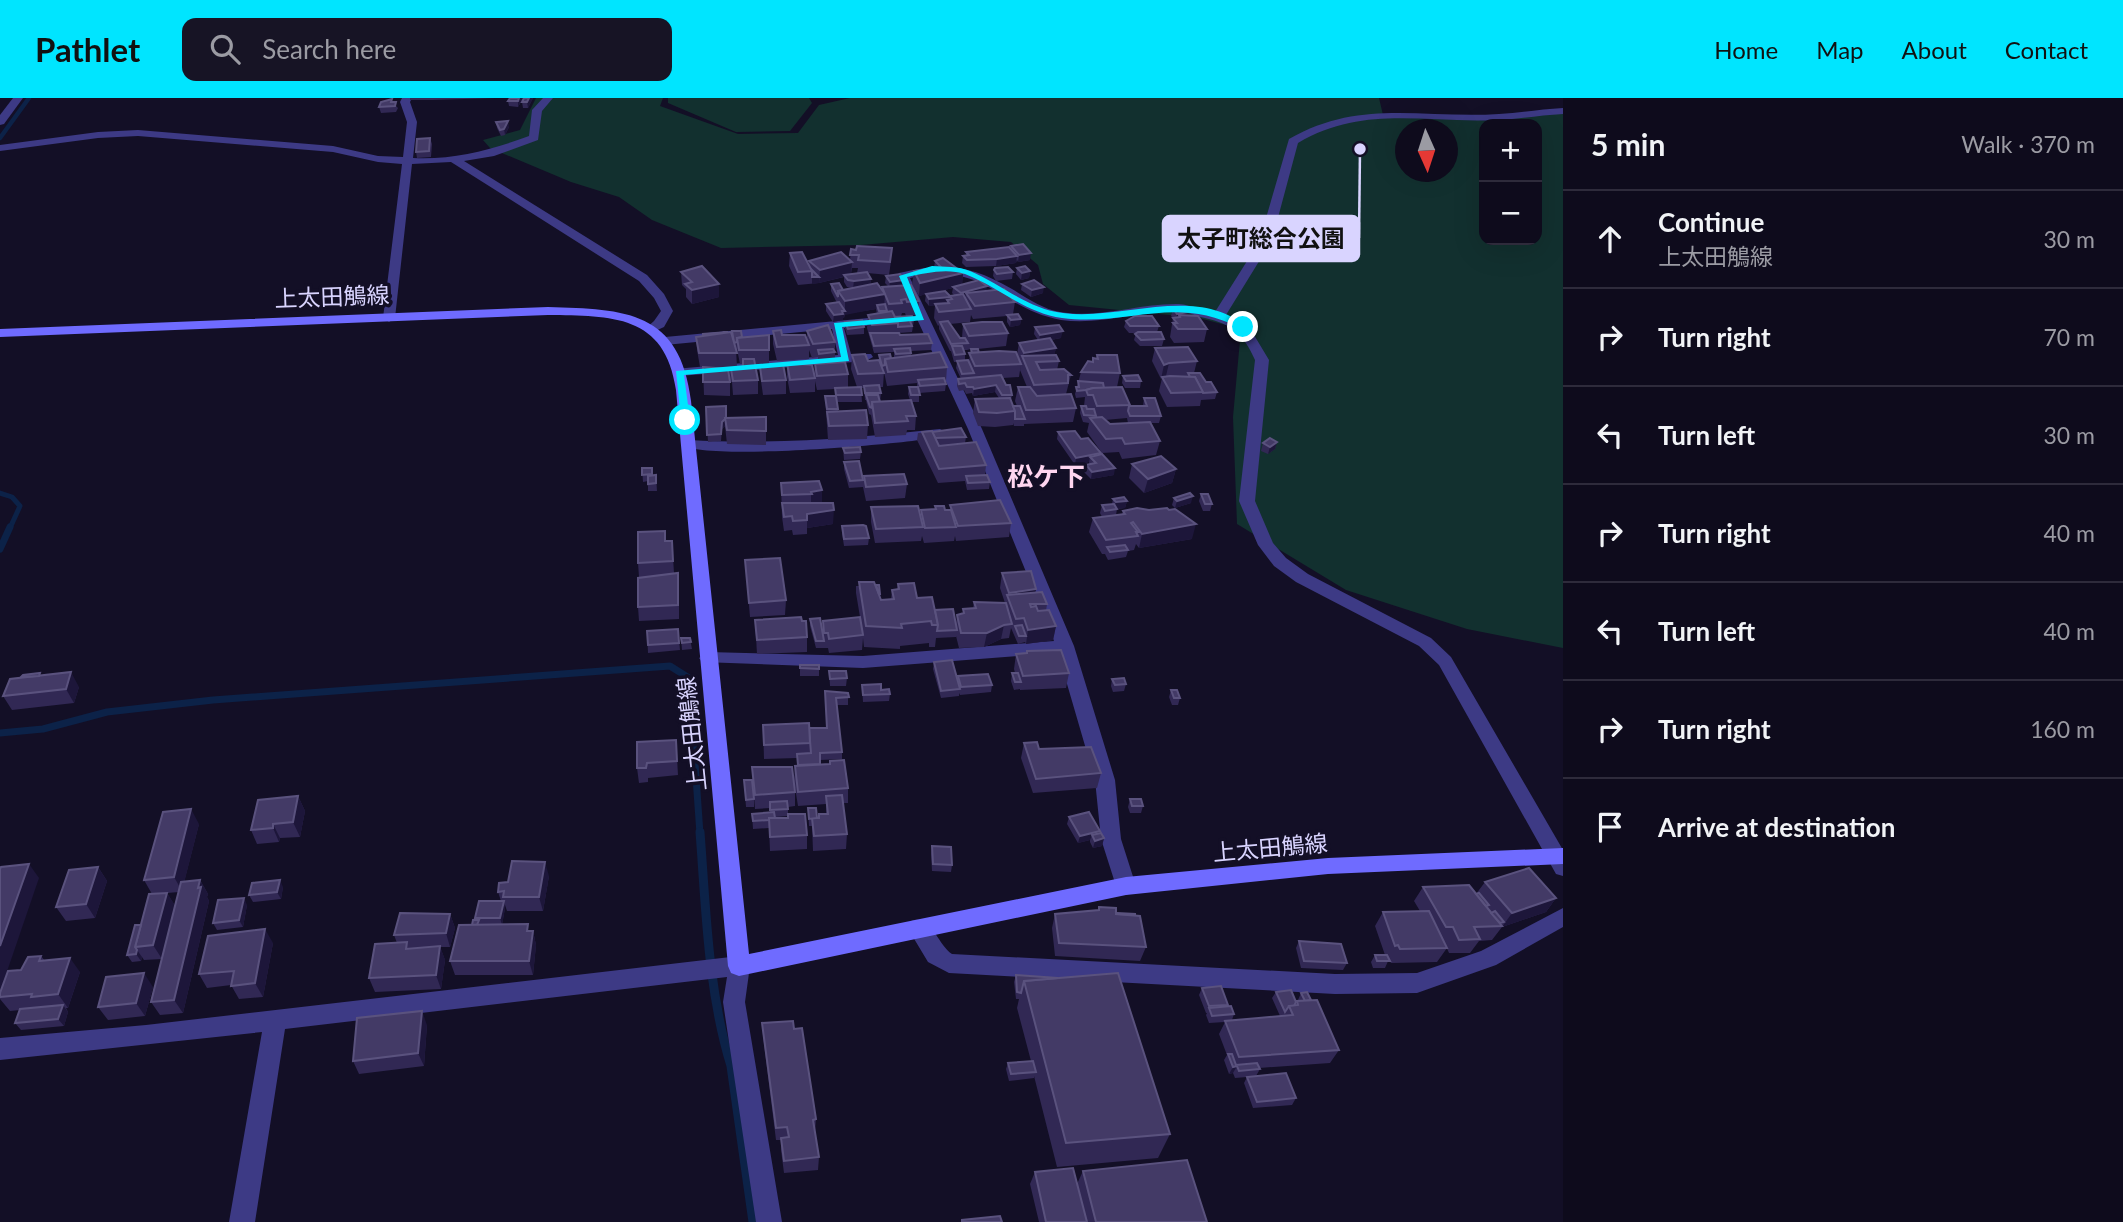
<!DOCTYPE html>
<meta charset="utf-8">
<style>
:root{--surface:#0e0b1c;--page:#171425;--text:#f1f3f6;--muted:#9b9ba3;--line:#2e2b3b;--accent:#00e5ff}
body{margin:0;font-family:Lato,"Noto Sans JP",sans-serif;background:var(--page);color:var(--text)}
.controls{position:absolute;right:21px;top:21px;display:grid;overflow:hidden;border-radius:14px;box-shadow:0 7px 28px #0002}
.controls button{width:63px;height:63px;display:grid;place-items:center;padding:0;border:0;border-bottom:2px solid var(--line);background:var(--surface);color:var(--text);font:35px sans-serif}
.compass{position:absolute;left:1395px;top:21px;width:63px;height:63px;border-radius:50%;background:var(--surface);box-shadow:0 7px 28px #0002;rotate:177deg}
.stop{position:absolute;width:21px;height:21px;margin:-16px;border:5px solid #00e5ff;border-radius:50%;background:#fff}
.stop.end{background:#00e5ff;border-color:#fff;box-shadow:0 2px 7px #0008}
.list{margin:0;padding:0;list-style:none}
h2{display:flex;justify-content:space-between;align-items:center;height:91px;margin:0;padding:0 28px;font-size:30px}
h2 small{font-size:23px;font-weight:400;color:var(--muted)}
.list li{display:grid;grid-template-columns:46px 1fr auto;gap:21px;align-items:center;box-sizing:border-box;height:98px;padding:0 28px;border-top:2px solid var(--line)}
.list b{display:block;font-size:26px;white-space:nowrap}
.list p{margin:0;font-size:23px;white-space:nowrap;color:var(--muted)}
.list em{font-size:23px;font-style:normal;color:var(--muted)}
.icon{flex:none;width:38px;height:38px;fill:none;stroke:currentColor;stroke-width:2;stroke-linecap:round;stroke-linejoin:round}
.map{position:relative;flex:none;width:1563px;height:1124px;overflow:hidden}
header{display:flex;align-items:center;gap:42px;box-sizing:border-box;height:98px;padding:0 35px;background:var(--accent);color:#111}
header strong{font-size:33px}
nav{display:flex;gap:38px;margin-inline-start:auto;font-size:24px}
.search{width:490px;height:63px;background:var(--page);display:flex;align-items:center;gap:18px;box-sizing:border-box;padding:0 24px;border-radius:14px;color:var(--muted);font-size:26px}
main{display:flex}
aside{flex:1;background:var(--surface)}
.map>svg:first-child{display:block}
</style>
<header>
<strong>Pathlet</strong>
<div class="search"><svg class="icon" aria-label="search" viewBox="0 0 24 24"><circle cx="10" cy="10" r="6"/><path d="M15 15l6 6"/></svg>Search here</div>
<nav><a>Home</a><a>Map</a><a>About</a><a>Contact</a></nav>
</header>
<main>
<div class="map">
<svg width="1563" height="1124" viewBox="0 0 1563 1124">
<rect width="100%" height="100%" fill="#130f26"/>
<g fill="#12302f" fill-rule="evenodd">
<path d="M536,0h127l-3,8 78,28 60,-1 21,-28 31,-7h529l4,17 115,6 23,-8h42v535l-96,-19 -121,-39 -109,-66 -4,-107 8,-88 -42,-11 -130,-13 -26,-21 -5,-19 -27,-23 -58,-5 -92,8 -140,3 -69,-28 -33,-23 -48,-15 -81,-34 -7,-8 37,-10zM1484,26h53v116h-53zM1406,32h42v42h-42z"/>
<path d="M668,0h141l3,5 -22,28 -54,1 -68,-29z"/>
</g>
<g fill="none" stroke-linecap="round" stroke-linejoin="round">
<path stroke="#0c2248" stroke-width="4.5" d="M0,40l29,-40"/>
<path stroke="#0c2248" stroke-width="5" d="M0,395l12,4 8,9 -10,22"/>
<g stroke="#0c2248" stroke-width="7">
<path d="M0,451l10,-22"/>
<path d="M0,635l43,-4 64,-17 106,-12 457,-34 19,12 11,156"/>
</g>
<path stroke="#0c2248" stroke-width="9" d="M700,734c6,78 8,159 31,234l22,156"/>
<g fill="#3d3a85" fill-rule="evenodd">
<path d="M402,0h10l-2,4 7,20 -4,36c41,2 78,-8 116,-22l3,-26 11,-12h10l-11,13 -4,29 -44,16 -30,5 183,114 17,19 9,17 -9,16 -13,6 -6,-4 9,-8 7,-10 -7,-13 -15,-17 -188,-119 -39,2 -17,154 -6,4 -6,-4 19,-154 -24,-2 -45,-10 -195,-16 -40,2 -98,13v-6l98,-13 40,-2 195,16 45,10 25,1 4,-35 -7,-20z"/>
<path d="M1563,10v6c-22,1 -43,5 -65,6 -71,4 -134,-16 -200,23l-22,82 -10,25 -40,65 13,5 12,10 18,30 -14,141 18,42 13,15 22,16 123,64 20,19 112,193v26l-7,-2 -117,-209 -20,-19 -123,-64 -22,-16 -16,-21 -19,-44 16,-141c-11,-25 -23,-36 -50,-42 -9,-2 -17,-6 -26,-6 -39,-2 -79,14 -118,8 -64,-12 -73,-59 -151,-42l72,151 92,217 41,134 6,59 15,47 -3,6 -7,3 -7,-3 -3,-6 -15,-47 -6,-59 -37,-127 -195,15 -161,-6 -3,-4 9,-6 155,4 191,-15 -86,-212 -71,-153 2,-3c46,-11 72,-8 113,16 15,9 31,20 48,23 40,7 79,-9 119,-8 12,1 24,6 36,8l39,-62 10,-25 25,-86c71,-41 134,-20 210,-25 21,-1 42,-5 64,-6z"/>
<path d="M890,218l5,1v6l-51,5 7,26h20l2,3 -7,4 -187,15 -5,-1v-6l164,-14 -6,-26 -167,16 -7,-4 7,-4z"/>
<path d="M940,331l7,4 -2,3c-34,8 -245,26 -264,8l7,-4c85,5 168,-2 252,-11z"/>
<path d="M1563,810v19l-67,38 -79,28 -82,1 -386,-21 -21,-11 -21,-35 4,-6c20,-8 26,23 41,33l383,20 82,-1 64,-22z"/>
<path d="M739,858l8,3 3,7 -5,36 37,220h-26l-33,-220 4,-25 -442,52 -30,193h-26l33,-190 -262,28v-22l146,-13z"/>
</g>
<path fill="#3d3a85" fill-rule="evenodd" d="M13,0h10l-19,26 -4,1v-10z"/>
<path fill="#6f6bff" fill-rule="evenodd" d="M548,209c78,2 132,4 143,94l58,553 377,-77 202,-19 235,-10v16l-235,10 -202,21 -387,81 -8,-3 -3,-7 -52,-576c-11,-76 -64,-74 -128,-75l-548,22v-8z"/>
</g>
<g fill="#312854" fill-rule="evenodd">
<path d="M410,0h85l-62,2h-23z"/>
<path d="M523,0l-5,9 -9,-1 -1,-5z"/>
<path d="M533,0l-5,10h-5l-1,-6z"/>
<path d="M392,4l6,6 -2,4 -15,1 -2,-6z"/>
<path d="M496,24l13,5 -4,8 -4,1 -4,-8z"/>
<path d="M430,40l2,6 -1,13 -14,1 -1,-6z"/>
<path d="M1011,148l19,14 -12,2 -1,-2 -1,3 -20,3 -30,1 -4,-4 1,-7h3v-4l45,-3z"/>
<path d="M851,151l40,12 -2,14 -22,-2 4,6 -1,6 12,5v-3l6,-1 -3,-3 1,-7 18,4 -1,6 16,15 -1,14 -12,1 -1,-3h-3l-1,3 13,4 -2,12 -13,1 1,2 32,8 -1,7 -20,1v4l36,12 -1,14h-1l1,3 -1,7 -26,2v9h-7l4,14 -1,14h-8l-1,5 -31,2 -4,-22 -2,-1 -3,-14h-1l-1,-12h-3l1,14h-25l1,10 30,13 -1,14 -39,1 -3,-44h10v-7l-18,1 -2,-9v11l-25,1 -3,-16v-14l27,12 1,-11 20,-1v-4l-17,2v-4l-6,1 -3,-8v9l-32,2 -4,-17v-13l9,4 25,4v-8l28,11v17l13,15v13h9l-6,-18 1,-14 16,6 11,-1v-5l12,3h3v-6l-20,1 -7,-25 1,-13 9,-1 -1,-5 -31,5 -1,4h-1v2l-10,2 -7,-11v-7l11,-1 -6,-12v-7l12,6 10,-2 -6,-1 -3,-5v-5l-25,6 -21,2 -9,-19 1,-13 19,12v-4l41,-1zM852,170h6l-1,5h4l-10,1zM884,274l3,14 30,-3v4h-8l-1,7 2,6 -30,2 1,-9 -2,-6h4z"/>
<path d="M935,163l28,12 -1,11 24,7 29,11 -2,12 8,5 -1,6 -10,2 -3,-5v-6l-34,3 -2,-4 -1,7 -20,2 10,14h2l1,-14 45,9 -2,13 -28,3 1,4 38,1 2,-11 19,-3 -4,-6 1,-7 26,11 -10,2 5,8 -2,7 5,6 -2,9 14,5 -5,19 10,14 -3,14 -49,2v2h-10l-1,-3v2l-18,2 -17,-1 -5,-13 2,-14 24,-1 -4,-6 -22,4 -1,-3 -6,1 -2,-4 -5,1 -2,-5 1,-7h3l-5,-11 1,-6h-3l-3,-11h-1l-11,-22v-4l-1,1 -4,-8 1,-13 -6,1 -4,-5 1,-7 -7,2 -7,-12 2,-13 20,-3zM953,190l-1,5 2,2 -4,1 -15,-4zM967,251v1l4,-1 -2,12 -4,-1v-6l-1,-4h3zM1021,266l-1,6 7,17h-9l-3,14 2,5h-4l-2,-6 1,-5 -9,-17 16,-1z"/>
<path d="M1017,170l13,3 -1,7 -8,2 -5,-6z"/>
<path d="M994,172l19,2 -1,7 -16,2 -3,-5z"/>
<path d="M681,174l38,25 -27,7 -6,-7v-8l-4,-4z"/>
<path d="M1022,186l21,9 -12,4 -10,-7z"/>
<path d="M1173,211l14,7 20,13 -3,13 -30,1 -4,-6 3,-19 -2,-2z"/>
<path d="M1126,223l33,5 -2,6 7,7 -2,7h-22l-6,-6 2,-7h-7l-5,-6z"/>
<path d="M845,224l19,5v7l-17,1 -2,-7z"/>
<path d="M769,237v29h-14l3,16v14l-25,1 -1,-13h-2l-1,-13 14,-2v-3h-3l-3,-15h-1l1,18h-37l-3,-17 -1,-13h46z"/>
<path d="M1155,250l42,13 -3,12 12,9 11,10 -2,7 -14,1 -1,6 -33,1 -8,-16 3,-13 -1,1 -9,-18z"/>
<path d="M1097,257l23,18 -3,14h-13l26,18 -1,1h14l1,-8 17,18 -2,7h-9l10,18 -4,14 -34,4 -3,-7 -17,1 -15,-21 2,-9 -6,-1 -3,-9 1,-7h3l1,-9 -9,1 -1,-4 6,-22 11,-10 1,-4h3zM1127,320l1,5 -18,1 -5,-4z"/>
<path d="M703,269l27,15v14l-26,-1z"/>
<path d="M760,269l26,13v14l-23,1 -2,-14z"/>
<path d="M1123,278l18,5 -1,7h-15l-3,-5z"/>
<path d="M706,309l20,11 40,-1v28l-39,-1 -2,-18 -3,3 -1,12 -13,1z"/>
<path d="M932,334l34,5 -1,6 21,22 -1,10 5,7 -1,7 -22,1 -2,-9 -27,2 -21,-43 1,-7z"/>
<path d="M1058,334l23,7 20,14v1l13,21 -23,4 -7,-7 2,-7 3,-1v-2l-14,3 -18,-26z"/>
<path d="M1277,344l-2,7 -7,5 -7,-3 2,-8z"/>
<path d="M843,350l18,4 -1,7 -16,1z"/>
<path d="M844,364l20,15 43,7 -2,14 -39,3 -3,-14 -14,1 -5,-19z"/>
<path d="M1132,366l44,5 -4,14 -28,10 -15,-15z"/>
<path d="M642,370h10v7h4l1,16h-9v-10l-5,1z"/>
<path d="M781,385l41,7v13l11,21 -26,4v6l-14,1 -1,-5 -8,1 -2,-14z"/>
<path d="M1201,396l11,10 -2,7h-7l-4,-10z"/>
<path d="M1174,400l17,5 -16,5 -3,-3z"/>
<path d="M1113,401l14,2 -2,7 -8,1 -1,6 6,-1 1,-3 69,28 -53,9 -3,-4 -2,6 -6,1 -2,6 -18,3 -3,-6h-3l-13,-22 4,-14 9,-1 -2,-4 2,-8 10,-1z"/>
<path d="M950,407l61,18 -2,14 -53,4 -1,-5 -1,5 -30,2 -2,-7 -1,5 -46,2 -4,-21v-15l49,9 1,-6 14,-1v-3l10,4h5z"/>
<path d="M842,428l27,12 -1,7 -24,1 -2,-13z"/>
<path d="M666,443h6l2,32 5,14v32l-40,2 -1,-14 1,-30 -1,-14z"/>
<path d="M745,462l41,40 -1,15 -35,2z"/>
<path d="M1002,475l34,16 -1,4 12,11 -1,7 10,15 -3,14 -27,4 -1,-2 -7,2 -7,-16 -2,10 -8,1 -17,8 -25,1 -3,-12v1l-20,1 -1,9h-6v-4l-29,3v3l-36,-2 -1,-9 -1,12 -33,3 -1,-5h-12l-6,-22v-7l12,12 1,-10 37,-4 -4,-24v-7h3v-4l21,12 1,6 10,-1 1,-9 5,-1 1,-5 58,39 1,-8 6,-1v-5l10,-1 1,-6 31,1 -5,-15z"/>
<path d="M755,522l52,17v15l-50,2z"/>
<path d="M678,531l2,21 -32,3 -1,-22z"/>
<path d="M681,540h9l2,11 -10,1z"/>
<path d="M1027,553l42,22 -3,15 -46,2v-1l-6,1 -3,-9 1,-8h3l-1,-4 2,-15h10z"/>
<path d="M934,564l23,18 1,-4 34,9 -1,7 -31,3 -1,-2v3l-18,2 -8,-29z"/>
<rect x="800" y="567" width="19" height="11"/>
<path d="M829,573l18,7 -1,8h-16z"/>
<path d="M1112,581l14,5 -2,7 -11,1 -2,-6z"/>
<path d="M862,587l19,5 9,4 -1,7 -26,1z"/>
<path d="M79,589l-5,16 -62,7 -9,-14z"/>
<path d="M1171,592l9,8 -2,7h-6l-3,-8z"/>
<path d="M825,593l23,2v12h-11l5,47v7l-22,1v4l28,24v15h-5l4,31 -1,15 -33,2 -1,-25h-3l-1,-18 9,10h1l8,-4v-10l-28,2 -4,-25 1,-15h2v-8l-33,1 -1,-34 46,8 18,-5z"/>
<path d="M676,642l2,35 -30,3v4l-9,1 -2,-15z"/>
<path d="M1024,645l77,30 -4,15 -64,5 -12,-35z"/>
<path d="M752,669l43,25v14l-7,1v7l19,21v14l-37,2 -1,-23 -16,1 -1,-15 18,-1v-5l-15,1zM788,718v2h-13v-1z"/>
<path d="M744,682l10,19v8h-8z"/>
<path d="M298,698l7,15 -5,26 -20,1 -1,4 -22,2 -6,-14z"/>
<path d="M1130,701l13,7 -2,7h-11l-2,-6z"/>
<path d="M1069,719l31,16 4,5 -2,8 -9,2 -3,-6v-2l-12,3 -11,-19z"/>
<path d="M199,726l-15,58 16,-2 8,14 -1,3 2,4 -26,112 -23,2 -9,-13 11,-43 -18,1 -2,-3 -1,4 -9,1 -5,-7 14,-30 11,-31 -8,-14zM179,794l-4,14 -8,-13z"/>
<path d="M932,748l20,19 -1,7 -19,-1 -1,-17z"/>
<path d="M98,769l9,14 -12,37 -29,3 -10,-14z"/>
<path d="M549,778l-6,35h-36l-2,-6v3l-3,17 31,6 3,14 -3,30h-78l-5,-14 25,-41v-2l26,-17 -3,-9 10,-10z"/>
<path d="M1485,784l71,16 -10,14 -44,15 -10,13 -13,1 -9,12h-21l-4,-9 2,4 -10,14 -46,1 -2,-4 -4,9h-12l-2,-6 4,-7h10l-10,-29 8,-14 37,-1 -6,-10 9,-14 53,7z"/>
<path d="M283,789l-2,12 -28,3 -4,-7z"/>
<path d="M247,807l-4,22 -26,3 -4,-7z"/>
<path d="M1099,809l17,7 1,-1 29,34 -6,14 -85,-5 -3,-28 3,-14 43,-3z"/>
<path d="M450,816l5,14 -5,19h-10l5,13 -4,29 -66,3 -6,-14 28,-35 -3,-8z"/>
<path d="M1299,843l48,22 -4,7 -42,-2 -5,-20z"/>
<path d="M273,845l-10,54 -24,2 -8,-14 -24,3 -8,-14z"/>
<path d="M41,858l4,5 35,11 -12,36h-2l2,4 -4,14 -43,4 -6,-7 5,-13 -10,1 -10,-12v-6l21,-23z"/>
<path d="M1016,877l42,3 112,156 -12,24 -101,9 -23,-91v2l-25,3 -3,-12 2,-6 23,-2 -14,-53 2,-9h-3l-2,-17z"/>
<path d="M153,889l-8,29 -37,4 -10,-13z"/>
<path d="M1202,890l26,17 -1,2 7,7 -2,6 48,-4 -8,-18 4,-6 20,10 2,-1v-1l3,-7 10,7 28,50 -9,13 -71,5 1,1 -4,7 40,22 -4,7 -39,3 -9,-25 3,-6 -12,1 -2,-5 -4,1 -5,-14 3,-5 -8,-21 6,-12 -16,1 -3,-8 1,-2h-1l-7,-18z"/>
<path d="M762,925l32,6 22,90 -1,13 4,25 -1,13 -34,3 -3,-23v-10h-5l-13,-104z"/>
<path d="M427,927l-3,41 -65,8 -6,-13z"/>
<path d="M1083,1073l124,51h-168l-9,-38 5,-12 42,12z"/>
</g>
<g fill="#1d163a">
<path d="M519,0h4l-5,9v-6z"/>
<path d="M529,0h4l-5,10 -1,-6z"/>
<path d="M508,23l1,6 -4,8 -1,-6z"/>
<path d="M1031,155l-1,7 -12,2 1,-7z"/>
<path d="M1017,158l-1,7 -20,3 1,-7z"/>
<path d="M852,164l-1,13 -32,8 1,-13z"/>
<path d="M1030,173l-1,7 -8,2 1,-7z"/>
<path d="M963,175l-1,13 -9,1v1l-34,8 1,-13z"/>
<path d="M812,179h7v6l-7,1z"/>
<path d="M871,181l-1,6 -17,3 1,-7z"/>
<path d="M904,182l-1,6 -14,2 1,-6z"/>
<path d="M719,186v13l-27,7v-14z"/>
<path d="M987,188l-1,7h-20l-1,5 -5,2 1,-7z"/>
<path d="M1044,189l-1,6 -12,4 1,-7z"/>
<path d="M885,196l-1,14 -7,-3 -1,4 -31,6v-14z"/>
<path d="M950,199l-1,6 -2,-3v4l-18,2v-7z"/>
<path d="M842,213h3l-1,7h-1v2l-10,2 1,-7z"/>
<path d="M1188,214l-2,7 -7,-4 -2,5h-1l1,-6z"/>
<path d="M1021,221l-1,6 -10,2 1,-7z"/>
<path d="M1063,233l-2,7 -22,4 1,-7z"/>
<path d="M1056,250l-3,13 -17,1 -13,-3 1,-6z"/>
<path d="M1169,265l-3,13 -5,3 3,-14z"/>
<path d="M996,287l-1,7 -22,4 1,-7z"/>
<path d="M725,321v7l-3,3 -1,12 1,-19z"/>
<path d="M1277,344l-2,7 -7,5 2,-7z"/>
<path d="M1101,355l-1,7 -10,-3 -1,5 -14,3 1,-7z"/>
<path d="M1115,370l-1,7 -23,4 1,-7z"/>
<path d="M1176,371l-4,14 -28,10 4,-14z"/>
<path d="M822,392v14l-11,2v-14z"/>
<path d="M1193,398l-2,7 -16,5 2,-7z"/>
<path d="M1127,403l-2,7 -11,1 2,-7z"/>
<path d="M834,412l-1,14 -26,4v-14z"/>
<path d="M1196,426l-4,15 -53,9 3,-14z"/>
<path d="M1036,491l-3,15 -25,-5 1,-6z"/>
<path d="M1004,527l-3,14 -17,8 3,-14z"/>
<path d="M1056,528l-3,14 -27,4 2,-14z"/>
<path d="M71,574l8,15 -5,16 -8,-14z"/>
<path d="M298,698l7,15 -5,26 -7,-15z"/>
<path d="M191,711l8,15 -17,67 -8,-14z"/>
<path d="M273,726l7,14 -1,4 -6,-14z"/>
<path d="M1100,733l-2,7 -6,-3 -2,5 -12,3 2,-7z"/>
<path d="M1104,740l-2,8 -9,2 2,-7z"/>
<path d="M545,764l4,14 -6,35 -4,-14z"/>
<path d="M29,766l10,14 -39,114v-46z"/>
<path d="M98,769l9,14 -12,37 -9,-14z"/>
<path d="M200,782l8,14 -1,3 2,4 -26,112 -9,-13z"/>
<path d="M280,782l3,7 -2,12 -4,-7z"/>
<path d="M167,795l9,14 -14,52 -9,-14z"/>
<path d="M244,800l3,7 -4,22 -4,-7z"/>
<path d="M1556,800l-10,14 -44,15 10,-14z"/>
<path d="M504,803l1,7 -3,17 -2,-7z"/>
<path d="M450,816l5,14 -5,19 -4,-14z"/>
<path d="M265,831l8,14 -10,54 -8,-14z"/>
<path d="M533,833l3,14 -3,30 -4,-14z"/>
<path d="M440,848l5,14 -4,29 -5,-14z"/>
<path d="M137,852l5,7 -1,4 -5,-7z"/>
<path d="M70,860l10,14 -12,36 -10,-14z"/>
<path d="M144,875l9,14 -8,29 -9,-13z"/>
<path d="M63,907l5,7 -4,14 -6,-7z"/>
<path d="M422,913l5,14 -3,41 -6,-13z"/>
<path d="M1237,968l-4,7 -4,1 4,-7z"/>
</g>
<g fill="#433a66" stroke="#5a527e" stroke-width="2">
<path d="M510,0h9l-1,3h-10z"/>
<path d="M524,0h5l-2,4h-5z"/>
<path d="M392,1l-1,3h5l-1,4 -16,1 2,-5z"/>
<path d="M508,23l-4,8 -4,1 -4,-8z"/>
<path d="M430,40l-1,13 -13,1 1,-13z"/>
<path d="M1023,146l8,9 -12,2 -8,-9z"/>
<path d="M857,148l35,2 -2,14 -32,-2 1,-5h-9l1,-6 5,1z"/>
<path d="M1009,149l8,9 -20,3 -30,1 -4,-4 6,-1 -3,-3z"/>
<path d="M802,154l10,19 -14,1 -8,-19z"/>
<path d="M841,154l11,10 -32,8 -11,-9z"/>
<path d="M943,160l20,15 -43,10 -6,-12 27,-4 -6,-6z"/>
<path d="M702,168l17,18 -27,6 -7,-6 7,-2 -11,-10z"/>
<path d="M1025,168l5,5 -8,2 -5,-5z"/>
<path d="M1008,169l5,5 -16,2 -3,-4 1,-2z"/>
<path d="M812,172l7,7h-7z"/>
<path d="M867,174l4,7 -17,2 -6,-1 -4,-5z"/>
<path d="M900,176l4,6 -14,2 -4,-6z"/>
<path d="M979,182l8,6 -26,7 -8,-6z"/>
<path d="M1034,182l10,7 -12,3 -10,-6z"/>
<path d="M839,185l4,7 -5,1v6l-7,-13z"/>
<path d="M877,185l8,11 -40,7 -7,-10z"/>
<path d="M911,187l8,16 -12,1 -1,-3 -5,1 1,3 -13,1 -7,-17z"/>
<path d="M1004,191l11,13 -40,4 -9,-13z"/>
<path d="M945,193l6,6 -22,2 -3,-5z"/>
<path d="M963,196l8,15 -32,3 -4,-8 14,-1 -2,-3 5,-1 -2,-3z"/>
<path d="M839,204l6,9h-3l1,3 -9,1 -8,-11z"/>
<path d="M885,206l2,7h-8l-2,-6z"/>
<path d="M1183,209l5,5 -11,2 -4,-5z"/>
<path d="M892,213l6,12 -26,2 -4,-10z"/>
<path d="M1018,216l3,5 -10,1 -4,-5z"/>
<path d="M1179,217l19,1 9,13h-29l-5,-6h4l-4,-5 7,-1z"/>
<path d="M912,218l2,4 -4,1 2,5 -14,1v-4l-3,-6z"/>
<path d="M1135,218h17l7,10h-29l-4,-5z"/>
<path d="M862,222l2,7 -16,2 -3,-7z"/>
<path d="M948,223l12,17h5l3,5 -17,1 -11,-22z"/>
<path d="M982,224h20l6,11 -39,3 -6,-12z"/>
<path d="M828,227l7,17 -22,2 -6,-13z"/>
<path d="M1059,227l4,6 -23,4 -5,-8z"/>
<path d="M781,232l1,5h23l4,10 -32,2 -4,-16z"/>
<path d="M732,233h9l1,6 -5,1v4l-3,1z"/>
<path d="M728,234l-25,4v-2z"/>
<path d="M731,234l6,21h-38l-3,-16z"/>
<path d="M1138,234h23l3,7 -23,1 -6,-6z"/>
<path d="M870,235h29l1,2 28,-1 4,9 -58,3z"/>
<path d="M769,237v15h-30l-2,-12z"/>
<path d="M1050,240l6,10 -32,5 -5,-10z"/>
<path d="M952,248h10l3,8 -10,1z"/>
<path d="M1188,249l9,14 -28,2 -5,2 -9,-17z"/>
<path d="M910,250l1,5 -15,1 -2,-5z"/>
<path d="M833,251l2,3 -16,2 -1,-4z"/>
<path d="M971,251h7l1,4h-7z"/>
<path d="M999,253l17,1 5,12 -46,2 -6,-13z"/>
<path d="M940,254l7,15 -59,5 -3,-13z"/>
<path d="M865,256l3,7 11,-1 5,13 -26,1 -6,-19z"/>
<path d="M890,256l1,4 -6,1v6l-3,1 -3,-11z"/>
<path d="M1056,257l3,6 -23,1 4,8 24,-1 7,6h-3v8l-34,2 -12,-29z"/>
<path d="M1097,257h20l3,18 -39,-1 7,-11 5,1v-4l5,1z"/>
<path d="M844,260l1,4 -9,1 -1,-4z"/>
<path d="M743,261h11l4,21 -25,1 -2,-12 12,-2z"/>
<path d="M968,262l6,13 -12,1 -5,-13z"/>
<path d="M845,264l3,12 -31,2 -2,-12z"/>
<path d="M787,265l25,2 3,13 -25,2z"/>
<path d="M783,266l3,16 -24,1 -2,-14z"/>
<path d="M703,269l25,2 2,13h-27z"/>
<path d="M1188,275h12l6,9h5l6,10 -14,1 -8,-16h-5z"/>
<path d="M1001,277l5,10h4l2,10h-10l-6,-10 -22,4 -1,-2h-6l-2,-4 -6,1 -1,-5z"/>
<path d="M1138,277l3,6h-15l-3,-5z"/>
<path d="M1170,278l25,1 8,15 -32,1 -9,-16z"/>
<path d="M944,280l2,6 -26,2 -2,-6z"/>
<path d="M1078,283l25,2 1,5h-11l-7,2 -9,1 -1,-4h3z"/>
<path d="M879,287l2,8h-16l-1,-7z"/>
<path d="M861,289l1,8h-26l-1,-7z"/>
<path d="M909,289h9l2,8h-9z"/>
<path d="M1018,289h12l7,9 34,-2 5,14 -38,2h-12z"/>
<path d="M1122,289l8,18 -33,1 -4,-11h-5l-2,-5 7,-2z"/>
<path d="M866,297h12l2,7h-8v6l-2,-1z"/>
<path d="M825,298h11l2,13h-11z"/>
<path d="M1010,300l5,13 -18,2 -18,-1 -4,-13z"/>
<path d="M1144,300h11l6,18h-31l-2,-5 1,-5h18z"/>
<path d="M911,302l5,16h-10l2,5 -33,2 -3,-21z"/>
<path d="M726,308v12l-4,4 -1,12 -14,1 -1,-28z"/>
<path d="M1013,308h7l5,13h-10v-8z"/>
<path d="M1081,308h5l1,3h7l2,7 -12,-1z"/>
<path d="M866,312l2,15 -39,1 -2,-14z"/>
<path d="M766,319v14l-39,-1 -2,-12z"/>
<path d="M1102,319l8,7 40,-2 10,19 -35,3 -3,-6 -16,1 -16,-21z"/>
<path d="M961,330l5,9 -31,1 -3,-6z"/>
<path d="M932,333l7,15 37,-4 10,23 -47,4 -17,-37z"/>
<path d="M1075,333l6,8 7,-1 13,15 -25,5 -18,-26z"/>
<path d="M1270,340l7,4 -7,5 -7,-4z"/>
<path d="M860,349l1,5 -16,1 -2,-5z"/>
<path d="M1102,356l13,14 -23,4 -6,-7 10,-2 -6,-6z"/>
<path d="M1161,358l15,13 -28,10 -16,-15z"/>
<path d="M859,363l4,19 -13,1 -6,-19z"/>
<path d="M642,370h10v6l-10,1z"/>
<path d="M904,376l3,10 -41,3 -2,-11z"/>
<path d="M656,377v8l-8,1v-8z"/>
<path d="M987,377l3,7 -22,1 -2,-7z"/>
<path d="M819,383l3,9 -11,2 1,2 -30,1 -1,-12z"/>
<path d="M1190,395l3,3 -16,5 -3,-3z"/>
<path d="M1201,396h7l4,10h-7z"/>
<path d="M1124,399l3,4 -11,1 -3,-3z"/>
<path d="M1000,402l11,23 -53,3 -8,-21z"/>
<path d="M782,405h51l1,7 -27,4v6l-14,1 -1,-5 -8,1z"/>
<path d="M1114,406l3,5 -12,2 -3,-6z"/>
<path d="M918,408l5,21 -47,2 -5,-22z"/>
<path d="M935,408h9l1,4h6l5,17 -31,1 -4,-18 15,-1z"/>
<path d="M1137,410l12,2 18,-2 2,2 6,-1 21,15 -54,10 -9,-12 -2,1 7,9h-2l2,4 -32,4 -13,-22 32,-4 -2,-3z"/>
<path d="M863,427l3,1 3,12 -25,1 -2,-13z"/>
<path d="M665,433v10h7l1,20 -35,2v-31z"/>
<path d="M1125,447l3,5 -18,2 -3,-5z"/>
<path d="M780,460l6,42 -37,3 -4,-43z"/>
<path d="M1031,473l5,18 -27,4 -7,-20z"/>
<path d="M678,475v32l-40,2v-29z"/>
<path d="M859,484h15l7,18 13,-1 -2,-9 7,-1 -1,-5 16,-1 3,15 15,-1 6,28h-6l-1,-4 -30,3 1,4 -36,-2z"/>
<path d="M876,487h3l1,9h-1z"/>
<path d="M1042,494l5,12h-17l1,3 5,-1 2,5 11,-1 7,16 -28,4 -4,-12 -8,1 -9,-24z"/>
<path d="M974,504l32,1 6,21 -8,1 -17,8h-26l-4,-18 7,-2 -1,-4 13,-1z"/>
<path d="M953,511l4,21 -20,1 1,-6 -3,-15z"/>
<path d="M801,519l1,4h4l1,16 -50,3 -2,-20z"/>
<path d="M860,519l3,18 -34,4 -1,-6h-4l-1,-12z"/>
<path d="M820,520l4,23h-8l-6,-22z"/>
<path d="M1022,527l4,11h-7l-4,-10z"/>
<path d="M678,531l1,14 -31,2 -1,-14z"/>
<path d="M681,540h9l1,4 -9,1z"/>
<path d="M1061,552l8,23 -46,3 -7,-22 11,-1v-2z"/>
<path d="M952,562l8,29 -19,2 -7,-29z"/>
<path d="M800,567h19v4l-19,-1z"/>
<path d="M829,573h17l1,7 -17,1z"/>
<path d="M71,574l-5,17 -63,7 7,-17z"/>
<path d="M40,575l-1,3 -18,1 2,-2z"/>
<path d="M1012,575h6l3,9h-6z"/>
<path d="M988,576l4,11 -31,2 -3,-11z"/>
<path d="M1124,580l2,6 -11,1 -3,-6z"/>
<path d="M881,586v6l8,-1 1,5 -27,1 -1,-10z"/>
<path d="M1171,592h6l3,8h-6z"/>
<path d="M825,593l23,2 1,4 -13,1 6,54 -22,1v11l-22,1 -1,-11 14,-1 -2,-25h18z"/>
<path d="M809,625l1,20 -46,2 -1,-20z"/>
<path d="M676,642l1,21 -30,2 -1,5h-9v-26z"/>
<path d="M1037,644l2,7 52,-2 10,26 -65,6 -12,-36z"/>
<path d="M844,662l4,28 -50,4 -3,-26 35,-2v-3z"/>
<path d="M752,669h40l3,25 -40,3z"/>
<path d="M744,682h8l2,19 -8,1z"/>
<path d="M842,697l5,39 -33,2 -2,-18h7v-4h9l-2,-18z"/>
<path d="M298,698l-5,26 -20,2v4l-22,2 7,-30z"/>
<path d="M1130,701h11l2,7h-11z"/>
<path d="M787,703l1,8 -18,1v-8z"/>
<path d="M808,710h8l1,10 -8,1z"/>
<path d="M191,711l-17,68 -30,3 19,-68z"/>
<path d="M774,714l1,6h-6v2l-16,1 -1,-7z"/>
<path d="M1089,714l11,19 -20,5 -11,-19z"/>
<path d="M788,716h17l2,21 -37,2 -1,-19h19z"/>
<path d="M1101,735l3,5 -9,3 -3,-6z"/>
<path d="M932,748l19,1 1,18 -19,-1z"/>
<path d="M512,763l33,1 -6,35h-36l1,-6 -6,1 1,-9 9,-1z"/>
<path d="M29,766l-29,82v-77l1,-2z"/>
<path d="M98,769l-12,37 -30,3 13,-37z"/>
<path d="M1529,770l27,30 -44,15 -27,-31z"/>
<path d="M200,782l-2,8 3,-1 -27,113 -23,2 30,-120z"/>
<path d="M280,782l-3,12 -28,3 3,-12z"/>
<path d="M1469,787l33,41 -28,1 6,12 -21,1 -6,-13h-7l-23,-40z"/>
<path d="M167,795l-14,52 -18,2 14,-53z"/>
<path d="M1479,795l10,12 -3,1 -10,-12z"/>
<path d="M244,800l-5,22 -26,3 5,-23z"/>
<path d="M479,803h25l-4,17h-25z"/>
<path d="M1099,809l17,1v6l24,2 6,31 -87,-4 -4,-29 44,-4z"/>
<path d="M1429,813l18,37 -47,1 -2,-4 -3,1 -12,-34z"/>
<path d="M1495,813l9,11 -4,1 -9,-10z"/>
<path d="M400,815l50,1 -4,19 -52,2z"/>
<path d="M1117,815l18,1v1l-17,-1z"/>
<path d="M473,822h6l-2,5h-5z"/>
<path d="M528,826l-1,7h6l-4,30h-79l9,-36z"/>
<path d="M135,827h6l-6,22 2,3 -1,4 -9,1z"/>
<path d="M265,831l-10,54 -24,3 3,-15 -35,3 9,-38z"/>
<path d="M1299,843l42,3 6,19 -43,-2z"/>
<path d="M407,844l-1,7 34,-3 -4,29 -67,3 6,-34z"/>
<path d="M1375,857h12l3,6h-13z"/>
<path d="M41,858l-2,5 31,-3 -12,36 -27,3 1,-3 -32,3v-4l8,-22 13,-1 7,-13z"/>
<path d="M144,875l-8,30 -38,4 8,-30z"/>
<path d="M1118,875l52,161 -104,9 -42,-162z"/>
<path d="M1016,877l42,3 -34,3 -3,12 -4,-1z"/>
<path d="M1221,888l7,19 -19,1 -7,-18z"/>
<path d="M1291,892l5,12 -2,4h-5l-4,6 -9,-20z"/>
<path d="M1307,894l4,8 -6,1 -4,-8z"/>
<path d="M1317,902l22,50 -100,7 -14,-36 68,-6 -4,-9 9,-1 -1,-4z"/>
<path d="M63,907l-5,14 -43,4 5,-14z"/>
<path d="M1231,908l3,8 -22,2 -3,-8z"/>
<path d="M422,913l-4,42 -65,8 4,-43z"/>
<path d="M793,923l1,8 8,-1 14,91 -3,1 6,37 -35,4 -3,-23 8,-1 -2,-10 -11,1 -14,-105z"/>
<path d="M1228,956h4l4,11 21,-2 3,6 -21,2 -2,-5 -4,1z"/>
<path d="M1033,963l3,11 -25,2 -3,-11z"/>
<path d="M1286,975l10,25 -39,4 -10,-25z"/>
<path d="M1187,1062l20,62h-111l-13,-51z"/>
<path d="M1073,1070l14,54h-41l-11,-50z"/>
<path d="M1000,1118l2,6h-40v-2z"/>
</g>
<path fill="#00e5ff" d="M932,168c12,1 27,0 38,5 31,13 58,38 93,42 59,8 132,-29 184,14l-7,1c-65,-34 -113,-1 -178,-10 -37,-5 -63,-31 -97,-44 -18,-6 -40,-1 -58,3l17,43 -82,7 7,34 -165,14 6,45 -5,3 -4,-3 -5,-49 165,-14 -7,-34 82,-7 -17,-40z"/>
<g text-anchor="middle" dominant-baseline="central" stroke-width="7" stroke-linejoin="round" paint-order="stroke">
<g font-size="23" fill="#d9d4ff" stroke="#130f26">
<text transform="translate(332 198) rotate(-2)">上太田鵤線</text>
<text transform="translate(691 636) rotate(-96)">上太田鵤線</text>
<text transform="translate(1270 749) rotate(-5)">上太田鵤線</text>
</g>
<g font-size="26" font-weight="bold" fill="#ffd6f0" stroke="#130f26">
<text x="1046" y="378">松ケ下</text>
</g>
</g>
<path fill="none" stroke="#d9d4ff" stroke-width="2.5" d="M1360 51L1359 140"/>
<circle fill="#d9d4ff" stroke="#130f26" stroke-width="2.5" cx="1360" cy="51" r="7"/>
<rect fill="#d9d4ff" stroke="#d9d4ff" stroke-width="2.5" x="1163" y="118" width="196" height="45" rx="7"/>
<g font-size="24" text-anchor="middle" font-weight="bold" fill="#111">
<text x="1261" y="149">太子町総合公園</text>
</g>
</svg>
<div class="controls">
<button>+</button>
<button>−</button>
</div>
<svg class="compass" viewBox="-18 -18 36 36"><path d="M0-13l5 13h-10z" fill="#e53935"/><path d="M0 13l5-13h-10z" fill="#9b9ba3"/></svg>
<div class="stop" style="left:685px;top:322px"></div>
<div class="stop end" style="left:1243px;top:229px"></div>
</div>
<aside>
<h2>5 min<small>Walk · 370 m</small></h2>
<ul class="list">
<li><svg class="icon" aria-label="ahead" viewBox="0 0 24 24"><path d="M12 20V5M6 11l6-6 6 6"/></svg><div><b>Continue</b><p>上太田鵤線</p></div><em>30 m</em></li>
<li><svg class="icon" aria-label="right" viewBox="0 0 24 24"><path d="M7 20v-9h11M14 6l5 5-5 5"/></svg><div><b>Turn right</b></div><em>70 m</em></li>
<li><svg class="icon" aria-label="left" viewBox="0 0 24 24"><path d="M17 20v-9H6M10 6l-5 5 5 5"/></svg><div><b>Turn left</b></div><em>30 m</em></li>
<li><svg class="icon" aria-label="right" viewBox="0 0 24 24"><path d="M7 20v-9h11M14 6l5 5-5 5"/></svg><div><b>Turn right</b></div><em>40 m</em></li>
<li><svg class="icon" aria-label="left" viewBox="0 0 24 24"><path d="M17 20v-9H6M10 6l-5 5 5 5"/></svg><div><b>Turn left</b></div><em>40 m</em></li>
<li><svg class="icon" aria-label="right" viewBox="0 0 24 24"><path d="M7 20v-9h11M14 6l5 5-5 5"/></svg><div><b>Turn right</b></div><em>160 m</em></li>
<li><svg class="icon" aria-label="arrive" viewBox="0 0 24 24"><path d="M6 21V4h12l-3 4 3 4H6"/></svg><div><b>Arrive at destination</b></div></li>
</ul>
</aside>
</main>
